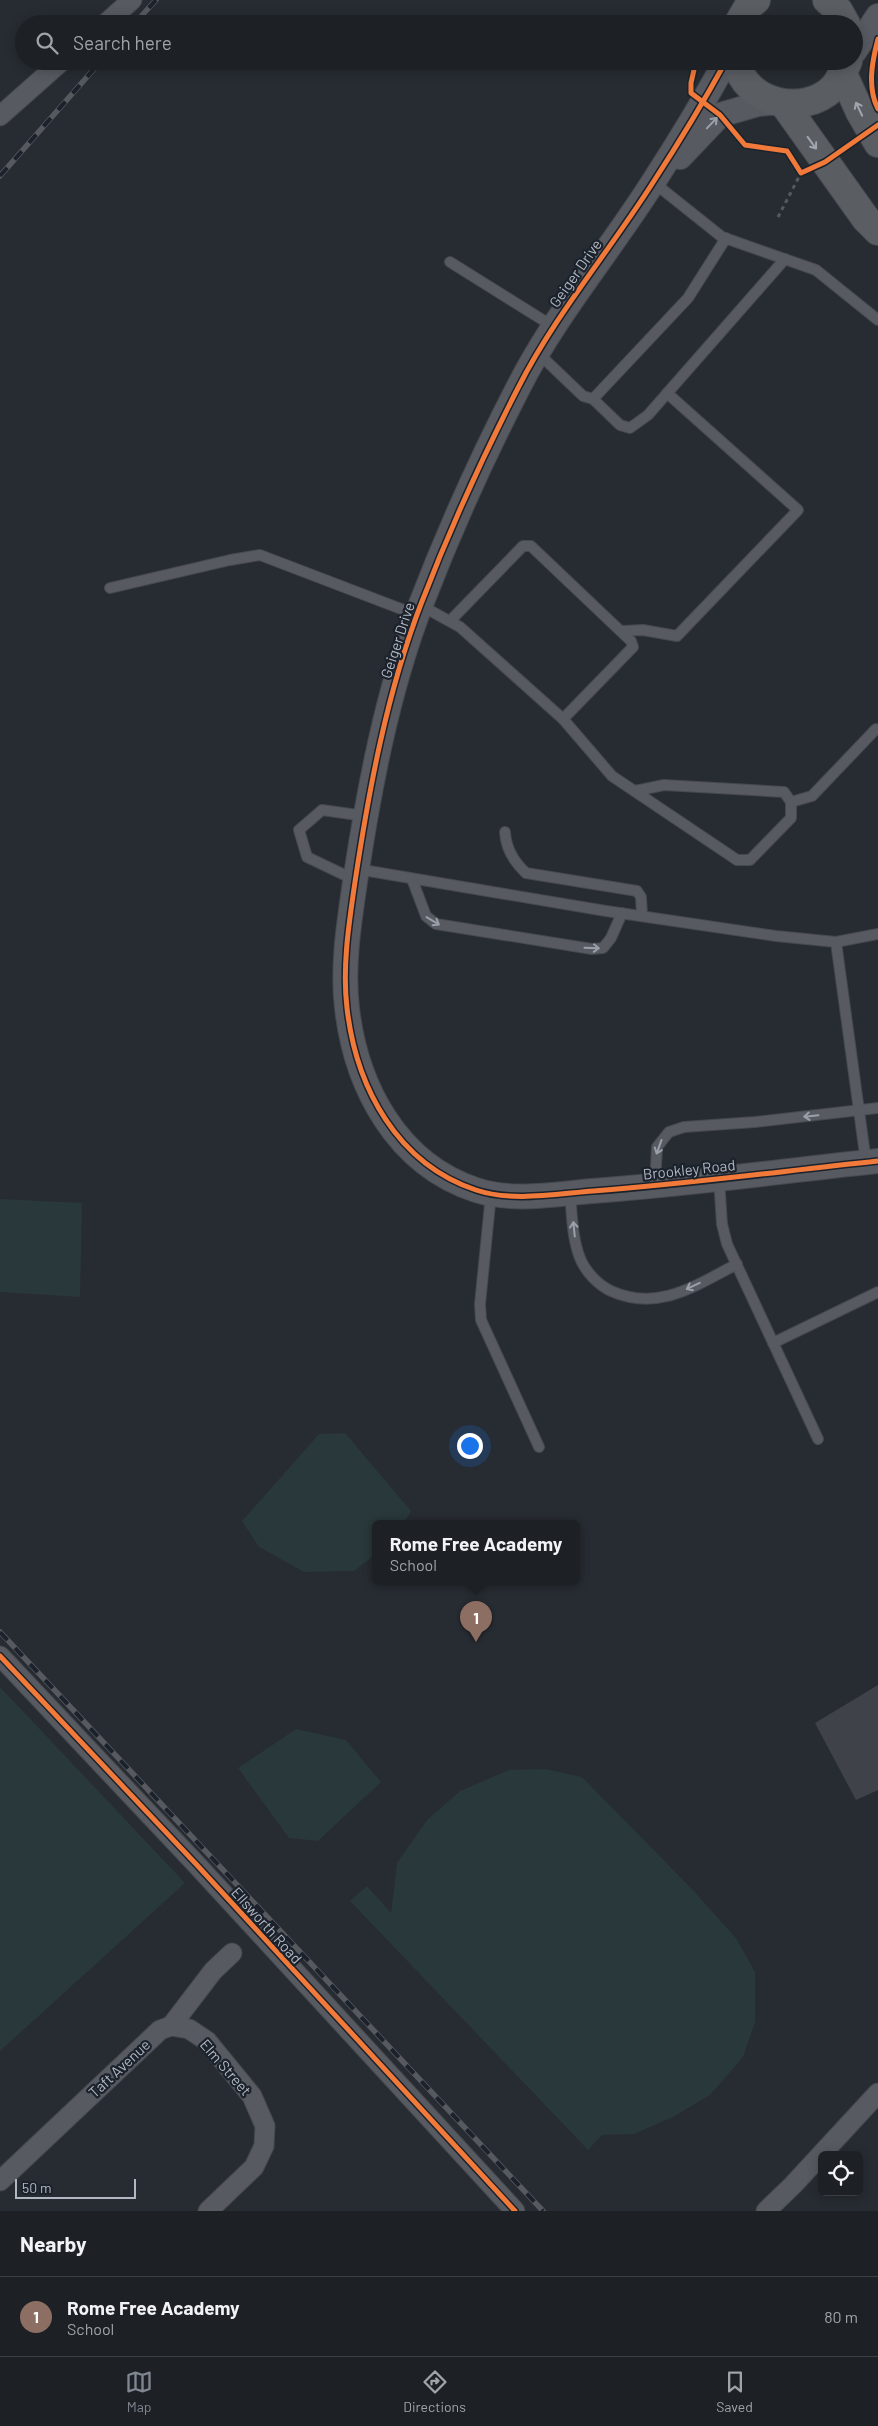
<!DOCTYPE html>
<style>
:root{--surface:#1d2126;--page:#25292e;--text:#f1f3f6;--muted:#a0a3a7;--line:#3b3e43;--accent:#818790}
body{margin:0;font-family:Barlow,sans-serif;background:var(--page);color:var(--text)}
.controls{position:absolute;right:15px;bottom:15px;display:grid;overflow:hidden;border-radius:8px;box-shadow:0 2px 12px #0003}
.controls button{width:45px;height:45px;display:grid;place-items:center;padding:0;border:0;border-bottom:1px solid var(--line);background:var(--surface);color:var(--text);font:25px sans-serif}
.scale{position:absolute;left:15px;bottom:12px;width:121px;box-sizing:border-box;padding-left:5px;border:2px solid #b1b8c3;border-top:0;font-size:14px;line-height:18px;white-space:nowrap;color:#b1b8c3;-webkit-text-stroke:4px #1c222c;paint-order:stroke}
.you{position:absolute;left:469px;top:1445px;width:18px;height:18px;margin:-12px;border:4px solid #fff;border-radius:50%;background:#1a73e8;box-shadow:0 0 0 8px #1a73e833}
.badge{display:grid;place-items:center;width:32px;height:32px;border-radius:50%;background:var(--accent);color:#fff;font-size:16px;font-weight:700}
.pin{position:absolute;translate:-50% -41px;filter:drop-shadow(0 1px 2px #0008)}
.pin::after{content:'';position:absolute;top:26px;width:18px;height:15px;background:inherit;clip-path:polygon(0 0,100% 0,50% 100%)}
.popup{position:absolute;left:372px;top:1520px;width:208px;height:65px;box-sizing:border-box;display:grid;place-content:center;border-radius:8px;background:var(--surface);filter:drop-shadow(0 1px 4px #0005);font-size:16px;white-space:nowrap;color:var(--muted)}
.popup b{font-size:19px;color:var(--text)}
.popup::after{content:'';position:absolute;left:50%;top:100%;margin-left:-10px;border:10px solid transparent;border-top-color:var(--surface)}
.list{margin:0;padding:0;list-style:none}
h2{display:flex;justify-content:space-between;align-items:center;height:65px;margin:0;padding:0 20px;font-size:21px}
h2 small{font-size:16px;font-weight:400;color:var(--muted)}
.list li{display:grid;grid-template-columns:32px 1fr auto;gap:15px;align-items:center;box-sizing:border-box;height:80px;padding:0 20px;border-top:1px solid var(--line)}
.list b{display:block;font-size:19px;white-space:nowrap}
.list p{margin:0;font-size:16px;white-space:nowrap;color:var(--muted)}
.list em{font-size:16px;font-style:normal;color:var(--muted)}
.icon{flex:none;width:28px;height:28px;fill:none;stroke:currentColor;stroke-width:2;stroke-linecap:round;stroke-linejoin:round}
.map{position:relative;flex:none;width:878px;height:2211px;overflow:hidden}
.search{position:absolute;background:var(--surface);box-shadow:0 2px 12px #0003;left:15px;right:15px;top:15px;height:55px;display:flex;align-items:center;gap:12px;box-sizing:border-box;padding:0 18px;border-radius:28px;color:var(--muted);font-size:19px}
.sheet{height:145px;background:var(--surface)}
nav{display:flex;justify-content:space-around;align-items:center;box-sizing:border-box;height:70px;border-top:1px solid var(--line);background:var(--surface);font-size:14px;color:var(--muted)}
nav a{display:grid;justify-items:center;gap:2px}
nav .on{color:var(--accent)}
.map>svg:first-child{display:block}
</style>
<div class="map">
<svg width="878" height="2211" viewBox="0 0 878 2211">
<rect width="100%" height="100%" fill="#272c32"/>
<g fill="#29383a">
<path d="M0,1199l82,4 -2,94 -80,-5z"/>
<path d="M345,1433l66,78 -7,12h-28v31l-22,17 -50,1 -45,-25 -17,-26 77,-87z"/>
<path d="M0,1687l185,196 -185,168z"/>
<path d="M296,1729l50,11 35,42 -63,59 -29,-3 -51,-70z"/>
<path d="M545,1769l37,8 108,110 46,51 19,34v50l-12,35 -33,38 -37,22 -39,17 -32,1 -14,15 -238,-249 17,-15 24,27 6,-50 30,-43 33,-29 49,-21z"/>
</g>
<path fill="#3f4349" d="M878,1685v105l-22,10 -41,-77z"/>
<g fill="none" stroke-linecap="round" stroke-linejoin="round">
<g stroke="#45484d" stroke-width="12">
<g id="service">
<path d="M653,182l69,55 94,33 62,50"/>
<path d="M450,262l104,65"/>
<path d="M538,353l45,43 10,3 95,-101 38,-60"/>
<path d="M593,399l27,26 10,3 18,-13 137,-156"/>
<path d="M110,588l120,-28 30,-5 157,60"/>
<path d="M420,605l40,22 103,92 49,57 125,84h13l41,-42v-16l-7,-10 -120,-7 -29,6"/>
<path d="M450,621l73,-75h8l100,95 2,6 -70,72"/>
<path d="M622,631l21,-1 34,6 121,-126 -131,-117"/>
<path d="M791,802l21,-6 64,-67"/>
<path d="M505,832c1,17 9,30 21,41l111,18 4,6 1,18"/>
<path d="M357,869l249,42 170,25 60,6 30,220"/>
<path d="M412,879l14,37 10,8 156,25 11,-1 8,-10 11,-25"/>
<path d="M355,880l-48,-23 -8,-27 23,-20 43,6"/>
<path d="M836,942l42,-8"/>
<path d="M719,1179l3,45 5,20 91,195"/>
<path d="M655,1185l2,-38 12,-15 15,-5 71,-5 123,-14"/>
<path d="M570,1193c2,21 2,45 10,65 5,13 18,27 31,33 47,21 84,-5 126,-27"/>
<path d="M491,1194l-11,110 1,16 58,127"/>
<path d="M773,1343l105,-51"/>
</g>
</g>
<g stroke="#45484d" stroke-width="21">
<g id="minor">
<path d="M105,24l27,-24"/>
<path d="M0,116l62,-55"/>
<path d="M0,1656l196,208 319,347"/>
<path d="M171,2026l18,3 18,12 45,55 13,30 -1,20 -10,21 -46,44"/>
<path d="M0,2181l160,-151 11,-4 42,-55 19,-18"/>
<path d="M766,2211l27,-26 85,-92"/>
</g>
</g>
<g stroke="#45484d" stroke-width="26">
<g id="tertiary">
<path d="M854,52l24,-36"/>
<path d="M726,61c-23,42 -48,83 -74,123 -44,69 -97,131 -134,204 -36,70 -69,143 -97,216 -34,88 -52,185 -66,278 -6,41 -13,85 -8,126 9,79 50,156 129,182 36,12 79,4 117,1 95,-7 190,-20 285,-30"/>
<path d="M680,157l40,-42 38,-11 19,-2"/>
</g>
</g>
<g stroke="#45484f" stroke-width="30">
<g id="primary">
<path d="M827,0l11,10 8,14"/>
<path d="M738,24l10,-17 8,-7"/>
<path d="M736,61c9,43 67,56 97,27 7,-8 11,-17 15,-27"/>
<path d="M843,74l17,38 18,31"/>
<path d="M784,104l82,115 12,12"/>
</g>
</g>
<path stroke="#565a5e" stroke-width="3" stroke-dasharray="4 4" stroke-linecap="butt" d="M778,217l23,-44"/>
<use href="#service" stroke="#575a61" stroke-width="10"/>
<use href="#minor" stroke="#575a61" stroke-width="19"/>
<use href="#tertiary" stroke="#575a61" stroke-width="24"/>
<use href="#primary" stroke="#5a5d62" stroke-width="28"/>
<g stroke="#56595e" stroke-width="5.5">
<g id="rail">
<path d="M134,24l22,-24"/>
<path d="M0,176l101,-115"/>
<path d="M0,1632l543,579"/>
</g>
</g>
<use href="#rail" stroke="#1c222c" stroke-width="4" stroke-dasharray="11" stroke-linecap="butt"/>
<g stroke="#1c222c" stroke-width="8">
<g id="cycleway">
<path d="M878,39c-6,23 -11,48 0,70"/>
<path d="M696,61l-5,22v10l29,22 25,30 42,6 14,22 24,-11 53,-37"/>
<path d="M726,61c-23,42 -48,83 -74,123 -44,69 -97,131 -134,204 -36,70 -69,143 -97,216 -34,88 -52,185 -66,278 -6,41 -13,85 -8,126 9,79 50,156 129,182 36,12 79,4 117,1 95,-7 190,-20 285,-30"/>
<path d="M0,1656l196,208 319,347"/>
</g>
</g>
<use href="#cycleway" stroke="#f17a3a" stroke-width="5"/>
</g>
<defs><path id="oneway-shaft" d="M-6 0H5M1.5-3L5.5 0L1.5 3" fill="none" stroke-width="1.6" stroke-linecap="round" stroke-linejoin="round" transform="scale(1.25)"/></defs>
<g stroke="#a0a6b0">
<use href="#oneway-shaft" transform="translate(859 109) rotate(-115)"/>
<use href="#oneway-shaft" transform="translate(812 143) rotate(54)"/>
</g>
<g stroke="#9aa0aa">
<use href="#oneway-shaft" transform="translate(712 123) rotate(-46)"/>
<use href="#oneway-shaft" transform="translate(433 921) rotate(31)"/>
<use href="#oneway-shaft" transform="translate(592 948) rotate(2)"/>
<use href="#oneway-shaft" transform="translate(811 1116) rotate(174)"/>
<use href="#oneway-shaft" transform="translate(659 1147) rotate(110)"/>
<use href="#oneway-shaft" transform="translate(574 1229) rotate(-96)"/>
<use href="#oneway-shaft" transform="translate(693 1286) rotate(155)"/>
</g>
<g text-anchor="middle" dominant-baseline="central" stroke-width="4.5" stroke-linejoin="round" paint-order="stroke">
<g font-size="15" fill="#b1b8c3" stroke="#1c222c">
<text transform="translate(575 273) rotate(-55)">Geiger Drive</text>
<text transform="translate(397 640) rotate(-72)">Geiger Drive</text>
<text transform="translate(689 1169) rotate(-6)">Brookley Road</text>
<text transform="translate(267 1925) rotate(48)">Ellsworth Road</text>
<text transform="translate(226 2067) rotate(49)">Elm Street</text>
<text transform="translate(119 2068) rotate(-43)">Taft Avenue</text>
</g>
</g>
</svg>
<div class="controls">
<button><svg class="icon" aria-label="locate" viewBox="0 0 24 24"><circle cx="12" cy="12" r="6"/><path d="M12 2v4M12 18v4M2 12h4M18 12h4"/></svg></button>
</div>
<div class="scale">50 m</div>
<div class="you"></div>
<div class="pin badge" style="left:476px;top:1642px;background:#8d6e63">1</div>
<div class="popup"><b>Rome Free Academy</b>School</div>
<div class="search"><svg class="icon" aria-label="search" viewBox="0 0 24 24"><circle cx="10" cy="10" r="6"/><path d="M15 15l6 6"/></svg>Search here</div>
</div>
<section class="sheet">
<h2>Nearby<small></small></h2>
<ul class="list">
<li><span class="badge" style="background:#8d6e63">1</span><div><b>Rome Free Academy</b><p>School</p></div><em>80 m</em></li>
</ul>
</section>
<nav>
<a class="on"><svg class="icon" aria-label="map" viewBox="0 0 24 24"><path d="M3 6l6-2 6 2 6-2v14l-6 2-6-2-6 2zM9 4v14M15 6v14"/></svg>Map</a>
<a><svg class="icon" aria-label="directions" viewBox="0 0 24 24"><path d="M12 3l9 9-9 9-9-9zM9 14v-3h6M13 9l2 2-2 2"/></svg>Directions</a>
<a><svg class="icon" aria-label="saved" viewBox="0 0 24 24"><path d="M7 4h10v16l-5-4-5 4z"/></svg>Saved</a>
</nav>
